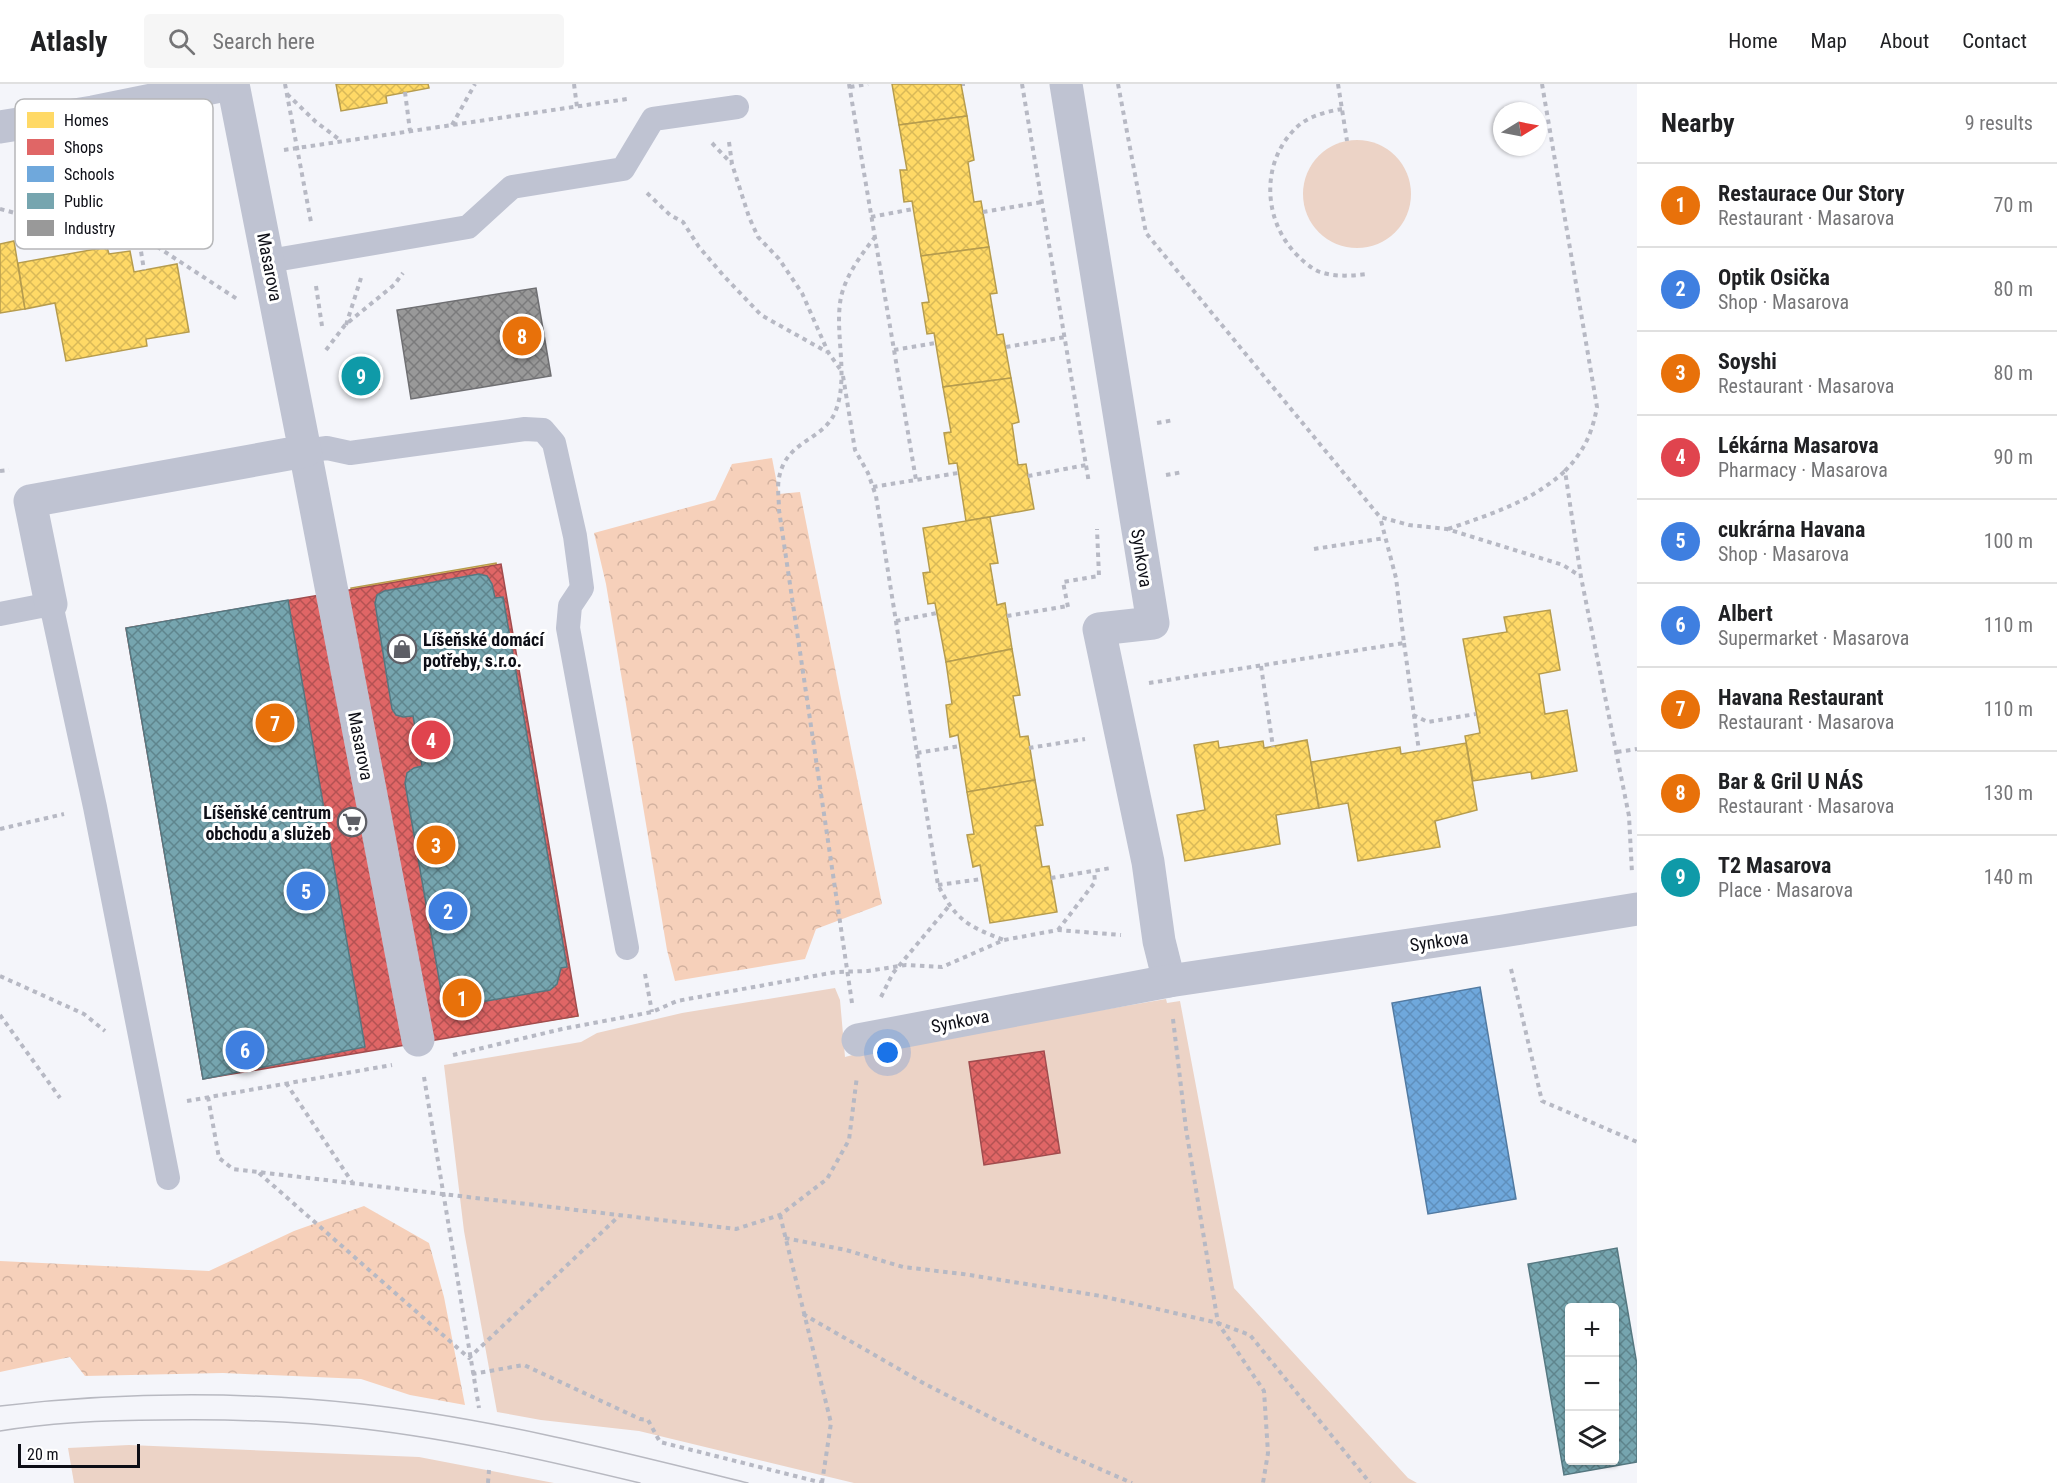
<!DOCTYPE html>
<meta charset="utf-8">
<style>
:root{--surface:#fff;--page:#f6f6f6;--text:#202124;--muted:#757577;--line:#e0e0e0;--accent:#5e5f66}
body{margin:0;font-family:"Roboto Condensed",sans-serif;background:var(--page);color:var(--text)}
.controls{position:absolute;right:18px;bottom:18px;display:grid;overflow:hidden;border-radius:6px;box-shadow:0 2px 4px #0004}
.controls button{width:54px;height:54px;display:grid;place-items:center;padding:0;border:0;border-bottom:2px solid var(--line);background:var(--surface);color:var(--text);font:30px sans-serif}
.compass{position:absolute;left:1493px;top:18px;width:54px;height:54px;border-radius:50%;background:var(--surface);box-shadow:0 2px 4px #0004;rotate:80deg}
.scale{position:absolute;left:18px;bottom:15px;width:122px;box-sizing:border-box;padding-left:6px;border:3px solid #0d0e16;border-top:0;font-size:16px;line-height:21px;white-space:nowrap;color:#0d0e16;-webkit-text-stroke:4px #fff;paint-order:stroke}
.you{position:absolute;left:888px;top:969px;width:21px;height:21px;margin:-15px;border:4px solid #fff;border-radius:50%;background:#1a73e8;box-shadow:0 0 0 9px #1a73e833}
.badge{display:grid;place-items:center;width:39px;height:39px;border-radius:50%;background:var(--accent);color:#fff;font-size:20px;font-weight:700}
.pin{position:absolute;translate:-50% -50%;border:3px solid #fff;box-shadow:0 2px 6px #0006}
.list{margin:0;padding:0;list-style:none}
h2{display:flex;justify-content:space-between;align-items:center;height:78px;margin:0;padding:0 24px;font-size:26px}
h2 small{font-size:20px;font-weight:400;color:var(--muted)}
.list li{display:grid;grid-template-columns:39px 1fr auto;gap:18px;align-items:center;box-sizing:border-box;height:84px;padding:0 24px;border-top:2px solid var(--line)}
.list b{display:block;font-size:22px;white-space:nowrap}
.list p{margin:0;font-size:20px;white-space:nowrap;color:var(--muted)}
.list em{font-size:20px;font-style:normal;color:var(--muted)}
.icon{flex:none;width:33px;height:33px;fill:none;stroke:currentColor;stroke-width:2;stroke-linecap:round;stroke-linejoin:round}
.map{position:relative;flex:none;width:1637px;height:1399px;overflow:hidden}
header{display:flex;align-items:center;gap:36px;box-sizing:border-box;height:84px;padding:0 30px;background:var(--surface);border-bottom:2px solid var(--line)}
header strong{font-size:28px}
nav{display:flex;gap:33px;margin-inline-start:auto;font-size:21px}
.search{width:420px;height:54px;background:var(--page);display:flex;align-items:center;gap:15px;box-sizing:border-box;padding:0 21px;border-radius:6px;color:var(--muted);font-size:22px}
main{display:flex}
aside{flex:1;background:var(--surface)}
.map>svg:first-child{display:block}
</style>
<header>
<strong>Atlasly</strong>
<div class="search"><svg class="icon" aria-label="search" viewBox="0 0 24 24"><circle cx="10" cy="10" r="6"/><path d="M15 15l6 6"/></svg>Search here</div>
<nav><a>Home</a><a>Map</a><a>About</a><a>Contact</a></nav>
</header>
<main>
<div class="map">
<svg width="1637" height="1399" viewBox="0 0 1637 1399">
<defs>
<pattern id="forest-crowns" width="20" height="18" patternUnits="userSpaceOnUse" patternTransform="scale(1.5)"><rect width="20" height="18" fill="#f6d0ba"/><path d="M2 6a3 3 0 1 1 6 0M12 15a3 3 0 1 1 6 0" fill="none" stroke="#d2b19f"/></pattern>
<pattern id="homes-cross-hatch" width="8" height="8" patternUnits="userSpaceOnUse" patternTransform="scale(1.5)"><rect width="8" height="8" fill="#ffd966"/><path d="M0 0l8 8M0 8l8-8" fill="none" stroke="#d9b958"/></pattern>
<pattern id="shops-cross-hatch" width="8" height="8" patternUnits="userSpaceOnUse" patternTransform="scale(1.5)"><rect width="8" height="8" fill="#e06666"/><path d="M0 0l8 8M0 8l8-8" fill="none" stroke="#b45253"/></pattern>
<pattern id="schools-cross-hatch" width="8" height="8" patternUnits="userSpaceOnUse" patternTransform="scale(1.5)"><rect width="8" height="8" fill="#6fa8dc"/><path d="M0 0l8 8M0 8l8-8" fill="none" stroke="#5f8fbc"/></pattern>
<pattern id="public-cross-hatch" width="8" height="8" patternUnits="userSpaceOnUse" patternTransform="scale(1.5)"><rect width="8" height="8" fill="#76a5af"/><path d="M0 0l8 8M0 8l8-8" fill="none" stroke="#5f858d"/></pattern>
<pattern id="industry-cross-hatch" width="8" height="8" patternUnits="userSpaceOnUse" patternTransform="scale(1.5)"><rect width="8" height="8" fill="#999"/><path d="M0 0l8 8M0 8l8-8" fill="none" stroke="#7b7b7c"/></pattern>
</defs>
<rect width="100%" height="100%" fill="#f4f5fa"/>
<g fill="url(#forest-crowns)">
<path d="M772,374l7,36 21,-2 82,412 -66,25 -11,30 -130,22 -8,-31 -61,-366 -12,-51 121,-33 17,-36z"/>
<path d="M364,1122l65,37 15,54 21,108 -55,-10 -49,-16 -138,-6 -138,3 -15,-19 -70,15v-111l209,10 85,-40z"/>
</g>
<g fill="#ecd3c6">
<circle cx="1357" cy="110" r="54"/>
<path d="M835,904l5,12 5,57 30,-8 291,-50 1,4 13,-2 54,287 174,190 9,5h-563l-215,-52 -98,-11 -44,-8 -33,-181 -20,-166 137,-23 16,-9 85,-20z"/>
<path d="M129,1361l290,12 135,26h-480l-6,-35z"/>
</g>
<g fill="url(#homes-cross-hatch)" stroke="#b69c4e" stroke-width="1.5">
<path d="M336,0h92l1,4 -43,8 1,7 -46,8z"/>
<path d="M892,0h69l6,32 -68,9z"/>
<path d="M967,32l7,44 -6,2 6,40 7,-1 8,46 -68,9 -9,-55 -8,1 -4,-32h7l-8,-45z"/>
<path d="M14,157l11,68 -25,4v-69z"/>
<path d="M107,163l2,7 21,-3 4,21 43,-8 12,68 -43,7 1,7 -81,15 -11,-58 -30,6 -7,-46z"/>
<path d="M989,163l8,46 -7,1 7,41 6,-1 8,44 -68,9 -9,-54 -7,1 -5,-31 7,-1 -8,-46z"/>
<path d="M375,276l4,29 -31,4 -4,-29z"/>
<path d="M1011,294l8,44 -7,2 6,41 8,-1 8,45 -68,12 -9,-58 -8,1 -5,-31 7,-1 -8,-45z"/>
<path d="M990,433l8,46 -8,1 7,41 8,-2 7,46 -66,13 -11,-59 -7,1 -5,-31 7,-1 -7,-44z"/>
<path d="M496,479l7,34 -8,1 -3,-14 -5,-8 -8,-2 -95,17 -7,4 -2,8 17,106 4,6 7,2 10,-1 9,50 -8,2 -7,5 -2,10 37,213 6,8 15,1 87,-15 7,-6 4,-16 6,-1 11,49 -149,23 -78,-451z"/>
<path d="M1550,526l10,60 -21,4 6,40 22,-4 10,61 -45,8 -1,-7 -58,9 -8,-45 15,-3 -17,-94 44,-7 -3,-15z"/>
<path d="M1012,565l8,46 -7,1 7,41 8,-1 7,44 -68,12 -9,-57 -8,2 -4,-32 6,-1 -6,-42z"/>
<path d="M1307,656l12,68 -43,7 4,29 -95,17 -8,-46 28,-5 -11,-65 24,-4 1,7 44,-7 1,7z"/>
<path d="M1466,659l11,67 -42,11 5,26 -82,14 -10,-58 -29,5 -8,-46 89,-15 1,7z"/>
<path d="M1035,696l8,45 -8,1 7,41 7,-1 8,46 -67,11 -10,-58 -7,2 -6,-32 7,-1 -7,-42z"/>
</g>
<g fill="url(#shops-cross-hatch)" stroke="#a14c4e" stroke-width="1.5">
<path d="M501,480l77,452 -375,63 -77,-451z"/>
<path d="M1044,967l16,102 -76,12 -15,-103z"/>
</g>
<path fill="url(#schools-cross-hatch)" stroke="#527aa1" stroke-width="1.5" d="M1480,903l36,212 -88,15 -36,-211z"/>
<g fill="url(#public-cross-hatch)" stroke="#567881" stroke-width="1.5" fill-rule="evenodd">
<path d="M479,490l8,2 5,8 3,14 8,-1 64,370 -6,1 -4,16 -7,6 -87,15 -15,-1 -6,-8 -37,-213 2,-10 7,-5 8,-2 -9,-50 -10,1 -7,-2 -4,-6 -17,-106 2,-8 7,-4z"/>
<path d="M288,516l77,447 -162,32 -77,-451z"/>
<path d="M1617,1164l20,117v97l-73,13 -36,-211zM1570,1224h44v152h-44z"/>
</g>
<path fill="url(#industry-cross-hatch)" stroke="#6f6f72" stroke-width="1.5" d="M536,204l15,88 -140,23 -14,-89z"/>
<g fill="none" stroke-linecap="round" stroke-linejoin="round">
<g stroke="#b7b9c4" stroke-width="4" stroke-dasharray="4.5 4.5" stroke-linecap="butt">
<path d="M285,0l26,138"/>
<path d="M574,0l3,23"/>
<path d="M849,0l67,396"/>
<path d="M962,0h3"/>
<path d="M1022,0l67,399"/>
<path d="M1118,0l28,149 234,284 29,8 38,4 116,36 17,11"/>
<path d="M1338,0l9,57"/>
<path d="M1542,0l55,323c-5,27 -13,44 -32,64l16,106 48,239 3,57"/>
<path d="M850,3l18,-3"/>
<path d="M405,8l5,39"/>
<path d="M287,10l29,28 24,18"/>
<path d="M1342,25c-18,3 -37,8 -49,22 -33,35 -29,92 5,125 6,6 14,13 22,16 15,5 31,4 46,2"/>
<path d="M452,41l23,-41"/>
<path d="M184,50l15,2 6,5"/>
<path d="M729,58l3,22 17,53 9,20 21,22 23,34 26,59 12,17"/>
<path d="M712,59l20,21"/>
<path d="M124,61l20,125"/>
<path d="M284,66l343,-51"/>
<path d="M647,109l23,22 13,7 16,25 24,28 38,40 66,37"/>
<path d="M0,125l140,37h16l81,53"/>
<path d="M983,128l59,-10"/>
<path d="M871,133l42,-8"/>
<path d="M316,202l6,40"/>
<path d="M346,241l15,-47"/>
<path d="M1006,263l59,-10"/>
<path d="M326,266l19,-25 49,-40 9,-12"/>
<path d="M894,266l42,-7"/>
<path d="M843,292l12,74 13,23 8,23 62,389c18,35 29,41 66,55"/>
<path d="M1157,339l17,-3"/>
<path d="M0,387l9,-1"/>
<path d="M1166,391l17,-3"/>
<path d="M1028,392l58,-11"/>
<path d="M873,403l85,-14"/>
<path d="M1448,445c43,-15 83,-27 117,-58"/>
<path d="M1314,465l71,-11"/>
<path d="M1068,523l-5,-25 36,-6 -2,-47"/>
<path d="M1007,532l61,-10"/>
<path d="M896,537l41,-8"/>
<path d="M1404,559l15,108"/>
<path d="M1261,582l12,81"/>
<path d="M1149,599l255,-40 -8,-65 -16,-61"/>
<path d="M1413,631l15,7 48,-8"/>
<path d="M1029,664l56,-9"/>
<path d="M1617,668l20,-3"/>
<path d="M917,669l43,-7"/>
<path d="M0,745l64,-15"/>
<path d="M1051,794l60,-10"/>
<path d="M938,801l44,-6"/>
<path d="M1058,846l37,-48 -1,-11"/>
<path d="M1511,885l31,132 95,41"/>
<path d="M645,890l7,38"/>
<path d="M0,892l84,38 21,17"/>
<path d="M881,913l12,-24 56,-67"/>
<path d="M852,919l-73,-493c0,-11 -2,-23 0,-32 7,-39 46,-37 57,-68 13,-35 -2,-77 5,-113 5,-22 20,-42 34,-60"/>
<path d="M0,931l60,83"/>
<path d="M1173,935l13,110 32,194 46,68 4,62 -5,30"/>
<path d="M453,971l109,-26 90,-17 25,-11 159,-29 32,-1 38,-6 36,2 62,-27 54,-10 63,5"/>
<path d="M424,993l55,331"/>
<path d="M286,999l66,99"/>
<path d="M208,1013l11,61 14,11 503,60 44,-14 47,-36 22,-39 8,-64"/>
<path d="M187,1017l205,-36"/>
<path d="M259,1089l210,185 150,-142"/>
<path d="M780,1131l51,208 -9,60"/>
<path d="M785,1154l61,12 57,17 60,7 138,22 117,27 32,12 120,148"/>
<path d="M803,1230l122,70 120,61 87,38"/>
<path d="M472,1290l52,-9 116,54 8,1 12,22 163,41"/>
<path d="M488,1399l1,-13"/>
</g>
<g stroke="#bfc3d2" stroke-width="24">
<path d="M269,177l199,-34 44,-40 111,-18 30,-50 84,-12"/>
<path d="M305,367l22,-3 23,5 175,-24 18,1 11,13 21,93 7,52 -12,18 -2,22 59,320"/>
<path d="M0,530l51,-10 44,203 73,371"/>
</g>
<g stroke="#bfc3d2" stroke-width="33">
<path d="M1066,0l87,539 -54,6 49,233 11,79 10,40"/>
<path d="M0,43l93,-15 137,-28"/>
<path d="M305,367l113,589"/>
<path d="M51,520l-21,-103 275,-50 -72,-367"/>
<path d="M858,956l311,-59 334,-50 134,-22"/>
</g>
<g stroke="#b8b9c1" stroke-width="1.5">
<path d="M0,1322c121,-14 241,-15 362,-2 128,14 261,48 386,79"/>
<path d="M0,1347c54,-9 109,-11 163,-11 67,-1 134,1 201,9 93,11 185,32 276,54"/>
</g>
</g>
<defs>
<g id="shop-ring" transform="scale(1.5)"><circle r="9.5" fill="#fff" stroke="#5e5f66" stroke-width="1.5"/><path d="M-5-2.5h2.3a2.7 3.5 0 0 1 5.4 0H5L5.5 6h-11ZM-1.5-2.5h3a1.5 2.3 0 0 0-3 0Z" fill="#5e5f66"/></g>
<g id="supermarket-ring" transform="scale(1.5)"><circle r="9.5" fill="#fff" stroke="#5e5f66" stroke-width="1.5"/><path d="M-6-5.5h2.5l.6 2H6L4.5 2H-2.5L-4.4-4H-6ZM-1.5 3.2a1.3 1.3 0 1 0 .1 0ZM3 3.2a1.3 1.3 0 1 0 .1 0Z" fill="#5e5f66"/></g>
</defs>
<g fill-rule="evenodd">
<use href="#shop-ring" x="402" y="565"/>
<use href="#supermarket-ring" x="352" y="738"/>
</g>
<g text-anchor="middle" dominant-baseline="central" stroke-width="6" stroke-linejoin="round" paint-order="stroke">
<g font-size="18" fill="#0d0e16" stroke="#fff">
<text transform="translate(270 183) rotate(79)">Masarova</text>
<text transform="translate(1142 474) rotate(81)">Synkova</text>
<text transform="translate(361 662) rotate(79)">Masarova</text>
<text transform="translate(1439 857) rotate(-8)">Synkova</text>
<text transform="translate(960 937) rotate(-11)">Synkova</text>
</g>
<g font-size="18" font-weight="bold" fill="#0d0e16" stroke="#fff" text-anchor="start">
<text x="423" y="555">Líšeňské domácí<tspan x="423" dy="21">potřeby, s.r.o.</tspan></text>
<text x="331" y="728" text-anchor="end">Líšeňské centrum<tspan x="331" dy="21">obchodu a služeb</tspan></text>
</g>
</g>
<rect x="15" y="15" width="198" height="150" rx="9" fill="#fff" stroke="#b6b7b9" stroke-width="1.5"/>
<rect x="27" y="28" width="27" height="16" fill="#ffd966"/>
<rect x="27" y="55" width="27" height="16" fill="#e06666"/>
<rect x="27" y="82" width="27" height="16" fill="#6fa8dc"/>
<rect x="27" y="109" width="27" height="16" fill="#76a5af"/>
<rect x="27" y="136" width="27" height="16" fill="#999"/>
<g font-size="16" fill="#0d0e16">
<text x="64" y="42">Homes</text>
<text x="64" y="69">Shops</text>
<text x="64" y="96">Schools</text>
<text x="64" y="123">Public</text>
<text x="64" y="150">Industry</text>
</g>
</svg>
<div class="controls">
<button>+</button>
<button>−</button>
<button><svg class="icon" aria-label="layers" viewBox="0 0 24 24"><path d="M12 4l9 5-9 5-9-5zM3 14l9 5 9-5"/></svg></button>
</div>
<svg class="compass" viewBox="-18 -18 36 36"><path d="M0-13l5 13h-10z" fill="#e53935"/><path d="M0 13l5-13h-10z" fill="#757577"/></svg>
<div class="scale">20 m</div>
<div class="you"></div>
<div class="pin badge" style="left:462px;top:914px;background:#e8710a">1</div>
<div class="pin badge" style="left:448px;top:827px;background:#3f7fe0">2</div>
<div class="pin badge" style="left:436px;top:761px;background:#e8710a">3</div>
<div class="pin badge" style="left:431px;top:656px;background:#e0444e">4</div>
<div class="pin badge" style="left:306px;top:807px;background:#3f7fe0">5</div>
<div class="pin badge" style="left:245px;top:966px;background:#3f7fe0">6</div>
<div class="pin badge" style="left:275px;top:639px;background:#e8710a">7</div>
<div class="pin badge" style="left:522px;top:252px;background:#e8710a">8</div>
<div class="pin badge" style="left:361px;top:292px;background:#0f9aa8">9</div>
</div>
<aside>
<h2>Nearby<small>9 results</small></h2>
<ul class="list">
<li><span class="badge" style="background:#e8710a">1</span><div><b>Restaurace Our Story</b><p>Restaurant · Masarova</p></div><em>70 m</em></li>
<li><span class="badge" style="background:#3f7fe0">2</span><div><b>Optik Osička</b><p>Shop · Masarova</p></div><em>80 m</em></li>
<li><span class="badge" style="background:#e8710a">3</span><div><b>Soyshi</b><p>Restaurant · Masarova</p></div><em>80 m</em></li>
<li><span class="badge" style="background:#e0444e">4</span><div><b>Lékárna Masarova</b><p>Pharmacy · Masarova</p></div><em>90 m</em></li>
<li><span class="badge" style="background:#3f7fe0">5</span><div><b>cukrárna Havana</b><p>Shop · Masarova</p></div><em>100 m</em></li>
<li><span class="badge" style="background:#3f7fe0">6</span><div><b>Albert</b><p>Supermarket · Masarova</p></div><em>110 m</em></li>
<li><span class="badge" style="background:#e8710a">7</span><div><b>Havana Restaurant</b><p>Restaurant · Masarova</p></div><em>110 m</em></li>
<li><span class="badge" style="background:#e8710a">8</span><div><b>Bar &amp; Gril U NÁS</b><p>Restaurant · Masarova</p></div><em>130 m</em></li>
<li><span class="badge" style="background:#0f9aa8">9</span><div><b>T2 Masarova</b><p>Place · Masarova</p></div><em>140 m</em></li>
</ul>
</aside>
</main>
